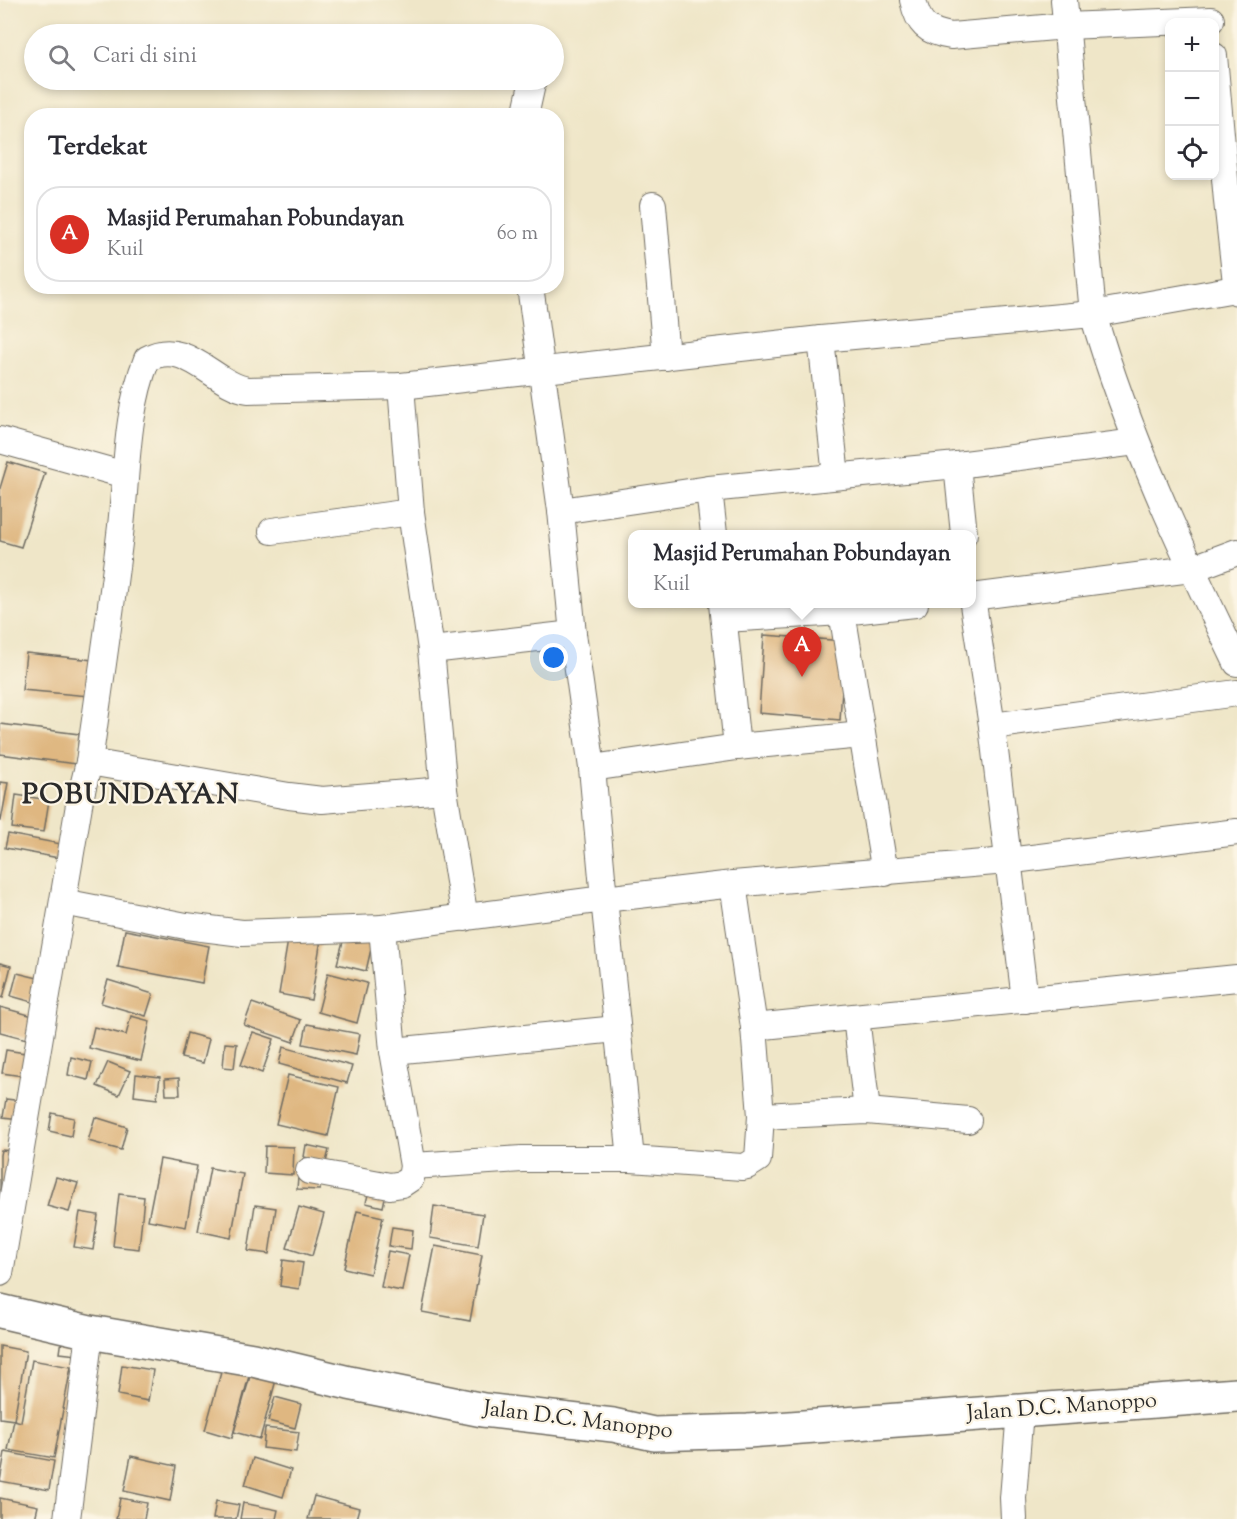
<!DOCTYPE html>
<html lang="id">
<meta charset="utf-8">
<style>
:root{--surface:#fff;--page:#f7f7f7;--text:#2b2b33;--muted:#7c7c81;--line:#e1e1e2;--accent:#d93025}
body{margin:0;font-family:"Sorts Mill Goudy",serif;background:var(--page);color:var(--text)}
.controls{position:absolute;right:18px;top:18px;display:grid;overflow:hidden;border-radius:12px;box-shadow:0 3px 9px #0003}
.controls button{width:54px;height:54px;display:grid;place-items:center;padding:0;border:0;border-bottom:2px solid var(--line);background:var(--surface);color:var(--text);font:30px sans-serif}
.you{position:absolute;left:554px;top:658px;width:21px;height:21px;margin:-15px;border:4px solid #fff;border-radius:50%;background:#1a73e8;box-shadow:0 0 0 9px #1a73e833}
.badge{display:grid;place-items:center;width:39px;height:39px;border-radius:50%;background:var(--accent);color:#fff;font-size:20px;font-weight:700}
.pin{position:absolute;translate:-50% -50px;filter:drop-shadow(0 2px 3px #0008)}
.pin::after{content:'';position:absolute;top:32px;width:21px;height:18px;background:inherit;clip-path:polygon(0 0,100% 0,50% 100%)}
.popup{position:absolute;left:628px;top:530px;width:348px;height:78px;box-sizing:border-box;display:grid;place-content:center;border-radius:12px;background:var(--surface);filter:drop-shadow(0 2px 4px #0005);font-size:20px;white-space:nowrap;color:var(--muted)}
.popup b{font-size:22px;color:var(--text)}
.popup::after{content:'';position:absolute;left:50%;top:100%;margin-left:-12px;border:12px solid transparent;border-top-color:var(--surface)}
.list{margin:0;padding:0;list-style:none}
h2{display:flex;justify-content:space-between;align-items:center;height:78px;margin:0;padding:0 24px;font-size:26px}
h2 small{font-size:20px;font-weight:400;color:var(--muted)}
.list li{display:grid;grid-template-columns:39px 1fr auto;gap:18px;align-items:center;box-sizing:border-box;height:96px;margin:0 12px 12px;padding:0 12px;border:2px solid var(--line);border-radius:24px}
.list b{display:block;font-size:22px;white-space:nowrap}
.list p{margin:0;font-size:20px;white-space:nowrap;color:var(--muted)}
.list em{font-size:20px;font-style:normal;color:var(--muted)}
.icon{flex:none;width:33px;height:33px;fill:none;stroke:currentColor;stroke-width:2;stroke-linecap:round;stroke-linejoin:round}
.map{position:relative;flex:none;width:1237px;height:1519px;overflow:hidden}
.search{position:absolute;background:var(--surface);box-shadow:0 3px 9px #0003;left:24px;top:24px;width:540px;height:66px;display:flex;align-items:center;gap:15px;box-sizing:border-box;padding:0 21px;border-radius:33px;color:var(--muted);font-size:22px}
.panel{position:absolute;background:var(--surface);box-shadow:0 3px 9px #0003;left:24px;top:108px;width:540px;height:186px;border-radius:24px}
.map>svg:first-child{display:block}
</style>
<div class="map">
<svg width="1237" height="1519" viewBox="0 0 1237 1519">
<rect width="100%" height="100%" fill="#fcf5e5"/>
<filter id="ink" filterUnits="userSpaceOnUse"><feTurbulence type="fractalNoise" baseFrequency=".0167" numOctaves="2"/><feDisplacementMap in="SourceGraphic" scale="12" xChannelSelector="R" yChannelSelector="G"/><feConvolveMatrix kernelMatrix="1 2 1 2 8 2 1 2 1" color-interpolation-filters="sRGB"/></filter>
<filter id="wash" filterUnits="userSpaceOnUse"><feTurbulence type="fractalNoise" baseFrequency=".008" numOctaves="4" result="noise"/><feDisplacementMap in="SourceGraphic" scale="24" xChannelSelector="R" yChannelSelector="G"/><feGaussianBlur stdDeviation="1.35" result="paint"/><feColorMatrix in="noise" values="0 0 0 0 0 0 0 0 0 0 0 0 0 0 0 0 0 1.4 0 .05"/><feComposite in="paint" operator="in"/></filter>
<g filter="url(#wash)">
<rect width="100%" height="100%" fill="#efe6c8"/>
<g id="blocks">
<g fill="#dfb781">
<path d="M8,462l37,11 -24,74 -21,-6v-53z"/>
<path d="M764,635l81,6 -5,79 -81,-7z"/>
<path d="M26,653l67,7 -4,36 -67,-6z"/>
<path d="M0,724l79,10 -3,30 -76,-10z"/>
<path d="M0,782l8,1 -7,38h-1z"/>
<path d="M16,795l33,5 -5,32 -32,-4z"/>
<path d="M8,834l53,10 -2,14 -54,-10z"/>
<path d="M125,930l84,16 -7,37 -84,-16z"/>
<path d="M289,934l32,5 -10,61 -32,-6z"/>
<path d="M345,934l28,6 -7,31 -29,-7z"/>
<path d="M0,963l11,3 -8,32 -3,-1z"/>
<path d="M17,973l25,6 -6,24 -25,-7z"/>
<path d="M328,973l39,10 -10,40 -39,-11z"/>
<path d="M108,980l45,14 -7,22 -45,-13z"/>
<path d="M252,1003l49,17 -8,22 -49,-17z"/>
<path d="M0,1007l33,9 -6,23 -27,-7z"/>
<path d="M131,1016l19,5 -9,40 -52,-13 5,-21 32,8z"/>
<path d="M307,1024l53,10 -4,21 -53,-11z"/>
<path d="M253,1032l21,7 -12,34 -21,-8z"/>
<path d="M187,1033l22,6 -6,24 -22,-5z"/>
<path d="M225,1043l12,1 -3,24 -11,-1z"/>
<path d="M283,1047l69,19 -5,17 -68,-19z"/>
<path d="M6,1050l19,3 -3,23 -20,-3z"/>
<path d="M71,1057l21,5 -4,18 -20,-5z"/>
<path d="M108,1062l22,9 -11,24 -22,-9z"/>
<path d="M136,1074l24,3 -3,22 -23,-3z"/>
<path d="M288,1075l51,12 -11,49 -52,-12z"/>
<path d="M179,1078l1,17h-14l-1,-16z"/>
<path d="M6,1099l16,2 -2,18 -17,-2z"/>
<path d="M52,1113l22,5 -3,18 -22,-5z"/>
<path d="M95,1117l32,10 -6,23 -33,-9z"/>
<path d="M306,1145l23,5 -3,12 -22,-5z"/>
<path d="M265,1146l29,1 -1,28 -29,-2z"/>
<path d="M1,1150l11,1 -12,47v-43z"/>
<path d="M160,1159l37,7 -11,61 -38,-7z"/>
<path d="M210,1168l33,6 -12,64 -33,-7z"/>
<path d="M56,1177l22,6 -9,29 -22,-6z"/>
<path d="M298,1177l22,2v11l-23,-1z"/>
<path d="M369,1190l17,3 -3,14 -17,-4z"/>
<path d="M119,1194l25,3 -5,52 -26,-3z"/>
<path d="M255,1205l21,3 -7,46 -21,-3z"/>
<path d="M434,1206l49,8 -5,32 -48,-8z"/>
<path d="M299,1207l25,7 -12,42 -25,-8z"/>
<path d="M357,1211l26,6 -13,57 -26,-6z"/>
<path d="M80,1212l18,3 -5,35 -19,-3z"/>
<path d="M392,1227l21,3 -2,19 -22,-3z"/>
<path d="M435,1246l47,9 -12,66 -48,-9z"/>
<path d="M388,1251l21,4 -7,36 -21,-4z"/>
<path d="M283,1260l20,3 -4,26 -19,-3z"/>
<path d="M63,1332l17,2 -3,21 -17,-2z"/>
<path d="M0,1346l26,5 -12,69 7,2 11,-62 39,7 -17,91 -46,-8 6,-30 -14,-2z"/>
<path d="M225,1358l27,7 -20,73 -27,-8z"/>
<path d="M122,1365l31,5 -5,31 -30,-6z"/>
<path d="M251,1373l25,7 -16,59 -26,-7z"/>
<path d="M275,1397l26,7 -6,24 -27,-7z"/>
<path d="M265,1428l34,4 -3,20 -33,-4z"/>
<path d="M5,1452l49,9 -5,29 -49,-9z"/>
<path d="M131,1456l45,10 -6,35 -46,-10z"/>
<path d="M253,1458l38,12 -8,27 -38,-12z"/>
<path d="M314,1496l45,12 -3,11h-48z"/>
<path d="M0,1498l38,8 -3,13h-35z"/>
<path d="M120,1498l27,5 -3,16h-28z"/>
<path d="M216,1501l23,4 -3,14h-23z"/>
<path d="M243,1503l35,7 -2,9h-36z"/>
</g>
</g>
</g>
<g filter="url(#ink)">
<use href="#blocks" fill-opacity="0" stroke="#706c62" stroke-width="1.5"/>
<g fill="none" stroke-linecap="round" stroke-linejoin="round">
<g stroke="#706c62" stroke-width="28">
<g id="minor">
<path d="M913,0c5,24 14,32 38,36l115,-10 145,-6"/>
<path d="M1064,0l29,314c35,121 89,236 144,349"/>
<path d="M1214,56l13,145 10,91"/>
<path d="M525,116l8,-36"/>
<path d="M653,205l13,152"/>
<path d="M530,286l31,225 12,123 19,134 12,131 129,-15 274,-23 230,-29"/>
<path d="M821,339l15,137"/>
<path d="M401,386l10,126 20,138 13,140 21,128"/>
<path d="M0,440l125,35"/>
<path d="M957,465l7,69"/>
<path d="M709,489l5,45"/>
<path d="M561,511l148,-22 248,-24 179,-23"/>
<path d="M272,531l139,-19"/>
<path d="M972,597l219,-28 46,-17"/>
<path d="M972,598l20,128 33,274"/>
<path d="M722,604l15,143"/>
<path d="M842,612l43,261"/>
<path d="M724,619l118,-7 73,-8"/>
<path d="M431,650l142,-16"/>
<path d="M992,726l245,-33"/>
<path d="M89,762l200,34 33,4 122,-10"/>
<path d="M592,768l145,-21 125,-12"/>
<path d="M63,902l123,24 56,7 140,-5 222,-29 27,260"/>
<path d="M856,1017l11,94"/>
<path d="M754,1027l483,-49"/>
<path d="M393,1051l224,-22"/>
<path d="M761,1116l106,-5 101,9"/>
<path d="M413,1166l109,-7h109l111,8 5,-1 11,-7 3,-43 -7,-89 -21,-143"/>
<path d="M309,1171l81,15 12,-2 9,-6 2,-12 -20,-115 -11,-123"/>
<path d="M0,1273l80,-474 9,-37c11,-78 23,-157 32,-236 6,-55 5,-115 26,-167 39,-22 67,26 101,31l153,-4 420,-47 272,-25 142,-25"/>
<path d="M67,1519l23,-187"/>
<path d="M1014,1519l-1,-21 7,-87"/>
</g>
</g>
<g stroke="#706c62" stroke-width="36">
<path id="trunk" d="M0,1311l90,21 163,28 96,23 134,27 130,15 41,9 94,-3 489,-36"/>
</g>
<use href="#minor" stroke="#fff" stroke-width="26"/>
<use href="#trunk" stroke="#fff" stroke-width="33"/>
</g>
</g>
<g text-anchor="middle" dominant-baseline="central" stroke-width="4.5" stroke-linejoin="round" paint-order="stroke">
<g font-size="22" fill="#2b2b2b" stroke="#fcf5e5">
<text transform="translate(1062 1408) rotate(-4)">Jalan D.C. Manoppo</text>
<text transform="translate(578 1421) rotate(7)">Jalan D.C. Manoppo</text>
</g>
<g font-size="28" font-weight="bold" letter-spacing="1.5" fill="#2b2b2b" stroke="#fcf5e5">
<text x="131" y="796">POBUNDAYAN</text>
</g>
</g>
</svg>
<div class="controls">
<button>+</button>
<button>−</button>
<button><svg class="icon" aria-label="locate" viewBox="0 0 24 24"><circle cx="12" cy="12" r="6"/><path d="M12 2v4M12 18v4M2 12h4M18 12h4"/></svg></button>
</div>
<div class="you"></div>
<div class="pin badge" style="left:802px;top:677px">A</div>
<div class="popup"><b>Masjid Perumahan Pobundayan</b>Kuil</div>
<div class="search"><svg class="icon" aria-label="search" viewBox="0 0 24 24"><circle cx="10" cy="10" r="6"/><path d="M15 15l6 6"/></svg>Cari di sini</div>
<section class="panel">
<h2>Terdekat<small></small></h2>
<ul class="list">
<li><span class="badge">A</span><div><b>Masjid Perumahan Pobundayan</b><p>Kuil</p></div><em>60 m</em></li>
</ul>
</section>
</div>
